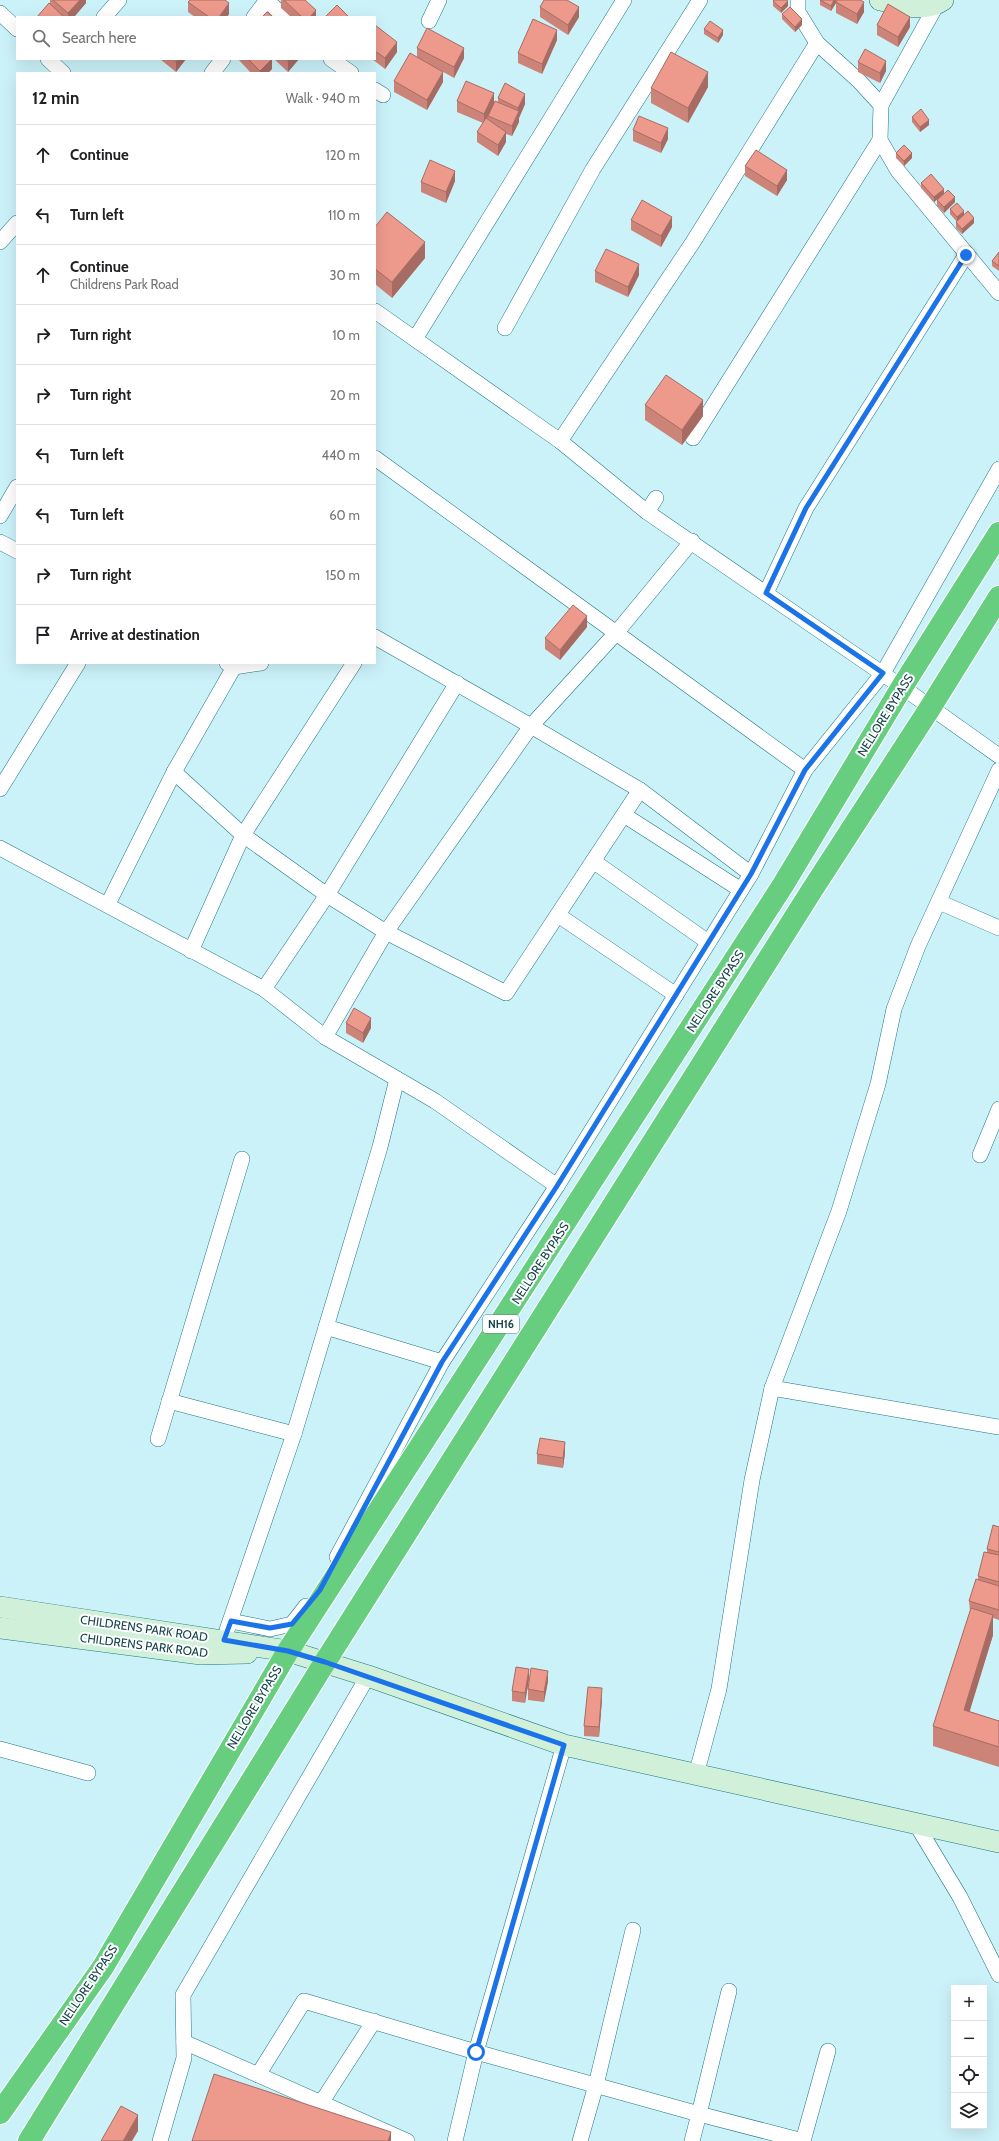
<!DOCTYPE html>
<meta charset="utf-8">
<style>
:root{--surface:#fff;--page:#f6f6f6;--text:#202124;--muted:#757577;--line:#e0e0e0}
body{margin:0;font-family:Cabin,sans-serif;background:var(--page);color:var(--text)}
.controls{position:absolute;right:12px;bottom:12px;display:grid;overflow:hidden;border-radius:0px;box-shadow:0 4px 16px #0002}
.controls button{width:36px;height:36px;display:grid;place-items:center;padding:0;border:0;border-bottom:1px solid var(--line);background:var(--surface);color:var(--text);font:20px sans-serif}
.stop{position:absolute;width:12px;height:12px;margin:-9px;border:3px solid #1a73e8;border-radius:50%;background:#fff}
.stop.end{background:#1a73e8;border-color:#fff;box-shadow:0 1px 4px #0008}
.list{margin:0;padding:0;list-style:none}
h2{display:flex;justify-content:space-between;align-items:center;height:52px;margin:0;padding:0 16px;font-size:17px}
h2 small{font-size:13px;font-weight:400;color:var(--muted)}
.list li{display:grid;grid-template-columns:26px 1fr auto;gap:12px;align-items:center;box-sizing:border-box;height:60px;padding:0 16px;border-top:1px solid var(--line)}
.list b{display:block;font-size:15px;white-space:nowrap}
.list p{margin:0;font-size:13px;white-space:nowrap;color:var(--muted)}
.list em{font-size:13px;font-style:normal;color:var(--muted)}
.icon{flex:none;width:22px;height:22px;fill:none;stroke:currentColor;stroke-width:2;stroke-linecap:round;stroke-linejoin:round}
.map{position:relative;flex:none;width:999px;height:2141px;overflow:hidden}
.search{position:absolute;background:var(--surface);box-shadow:0 4px 16px #0002;left:16px;top:16px;width:360px;height:44px;display:flex;align-items:center;gap:10px;box-sizing:border-box;padding:0 14px;border-radius:0px;color:var(--muted);font-size:15px}
.panel{position:absolute;background:var(--surface);box-shadow:0 4px 16px #0002;left:16px;top:72px;width:360px;height:592px;border-radius:0px}
.map>svg:first-child{display:block}
</style>
<div class="map">
<svg width="999" height="2141" viewBox="0 0 999 2141">
<rect width="100%" height="100%" fill="#ccf2f9"/>
<g fill="none" stroke-linecap="round" stroke-linejoin="round">
<g stroke="#1f7784" stroke-width="16">
<g id="street">
<path d="M267,0l17,17"/>
<path d="M798,0v12l19,31 42,38 22,24 -1,35 18,31 101,122"/>
<path d="M0,13l17,16"/>
<path d="M104,17l15,-17"/>
<path d="M254,17l13,-17"/>
<path d="M429,21l10,-21"/>
<path d="M48,59l15,14"/>
<path d="M331,59l20,14"/>
<path d="M212,73l11,-14"/>
<path d="M375,90l8,5"/>
<path d="M881,105l56,-101"/>
<path d="M0,242l17,-19"/>
<path d="M375,311l185,130 87,71 255,175 97,69"/>
<path d="M505,328l88,-159 107,-169"/>
<path d="M415,339l209,-339"/>
<path d="M693,438l187,-298"/>
<path d="M560,441l133,-199 124,-199"/>
<path d="M375,458l430,312"/>
<path d="M647,512l9,-14"/>
<path d="M0,516l17,-29"/>
<path d="M0,542l17,9"/>
<path d="M766,593l40,-85 160,-253"/>
<path d="M375,637l156,89 86,-94 75,-91"/>
<path d="M227,663l7,4 27,-4"/>
<path d="M174,772l69,63 84,60 59,37 120,61 134,-203"/>
<path d="M0,789l78,-126"/>
<path d="M624,815l117,75"/>
<path d="M0,848l264,141 61,48 110,64 122,85"/>
<path d="M593,861l115,81"/>
<path d="M939,902l60,26"/>
<path d="M108,904l66,-132 60,-105"/>
<path d="M558,915l118,80"/>
<path d="M191,951l52,-116 111,-172"/>
<path d="M264,989l63,-94 130,-212"/>
<path d="M325,1037l61,-105 145,-206 109,64 111,84"/>
<path d="M980,1155l19,-46"/>
<path d="M326,1327l116,35"/>
<path d="M772,1388l227,39"/>
<path d="M169,1401l125,33"/>
<path d="M158,1439l84,-280"/>
<path d="M337,1557l105,-195 115,-176 194,-312 54,-104 78,-97 116,-204"/>
<path d="M231,1621l39,8 22,-5 14,-18"/>
<path d="M227,1630l67,-196 86,-287 17,-68"/>
<path d="M0,1749l88,24"/>
<path d="M696,1775l23,-86 33,-209 20,-92 67,-177 39,-127 16,-75 24,-63 81,-176"/>
<path d="M916,1824l44,73 39,78"/>
<path d="M729,1991l-30,123 104,27"/>
<path d="M184,2042l223,99"/>
<path d="M258,2075l46,-74 172,51 223,62 -7,27"/>
<path d="M321,2103l53,-82"/>
<path d="M160,2141l24,-83 -1,-63 185,-319"/>
<path d="M455,2141l21,-89 88,-307"/>
<path d="M580,2141l16,-56 37,-155"/>
<path d="M803,2141l25,-90"/>
</g>
</g>
<g stroke="#1f7784" stroke-width="22">
<g id="secondary">
<path d="M880,0c20,4 45,13 63,0"/>
<path d="M0,1607l288,44 80,25 196,69 435,97"/>
<path d="M0,1628l201,26 46,-1"/>
</g>
</g>
<g stroke="#fff" stroke-width="24">
<g id="highway">
<path d="M0,2113l103,-146 185,-316 495,-766 119,-198 97,-154"/>
<path d="M29,2141l296,-479 487,-772 118,-182 69,-111"/>
</g>
</g>
<use href="#street" stroke="#fff" stroke-width="15"/>
<use href="#secondary" stroke="#d1f0d9" stroke-width="21"/>
<use href="#highway" stroke="#67ce80" stroke-width="22"/>
</g>
<g fill="#cc8479">
<path d="M50,0h36v3l-12,14h-37l13,-13z"/>
<path d="M281,0h24l11,17h-25l-10,-9z"/>
<path d="M820,0h16v2l28,10 -7,12 -21,-11v-10l-5,8 -11,-6z"/>
<path d="M773,1l15,5 -7,7 -8,-7z"/>
<path d="M188,2l41,12 -2,3h-32l-7,-5z"/>
<path d="M540,7l39,10 -11,18 -28,-18z"/>
<path d="M782,14l20,11 -7,7 -13,-13z"/>
<path d="M375,25l22,27 -12,17 -13,-10h3z"/>
<path d="M877,25l33,2 -12,20 -21,-12z"/>
<path d="M704,29l19,6 -5,8 -14,-9z"/>
<path d="M557,40l-15,34 -24,-11v-10z"/>
<path d="M417,48l47,10 -10,20 -16,-9 5,13 -16,28 -33,-18v-11l23,-24z"/>
<path d="M160,59h26l-10,13z"/>
<path d="M238,59h34v10l-4,4h-17z"/>
<path d="M274,59h25l-11,13z"/>
<path d="M858,62l28,9 -6,12 -22,-11z"/>
<path d="M708,87l-20,36 -37,-20v-15z"/>
<path d="M498,98l27,6 -6,14v4l-7,14 -6,-2v8l-8,14 -21,-14v-10l6,-9 -26,-11v-11l37,2 4,-1z"/>
<path d="M912,117l17,8 -9,7 -8,-10z"/>
<path d="M633,130l35,9 -7,14 -28,-12z"/>
<path d="M896,153l16,5 -8,8 -8,-8z"/>
<path d="M745,166l42,14 -10,16 -32,-20z"/>
<path d="M455,181l-9,22 -25,-11v-10z"/>
<path d="M921,183l23,11 -10,8 -13,-14z"/>
<path d="M937,200l18,2 -11,11 -7,-7z"/>
<path d="M950,209l14,6 10,8 -12,11 -6,-6v-6h1l-7,-8z"/>
<path d="M631,220l41,7 -11,20 -30,-17z"/>
<path d="M375,227l50,31 -33,40 -17,-14z"/>
<path d="M999,252v19l-7,-5v-5z"/>
<path d="M595,271l44,4 -11,22 -33,-15z"/>
<path d="M645,405l58,11 -21,29 -37,-25z"/>
<path d="M587,627l-27,33 -15,-11v-11z"/>
<path d="M346,1023l25,5 -8,15 -17,-10z"/>
<path d="M565,1453l-2,15 -26,-4v-10z"/>
<path d="M999,1527v93l-6,-2v17l-24,76 30,10v46l-66,-21v-20l37,-115 -1,-10 9,-22v-3l9,-24v-3z"/>
<path d="M529,1679l-4,24 -13,-2v-10z"/>
<path d="M548,1681l-4,21 -16,-2v-11z"/>
<path d="M602,1699l-3,38 -15,-1v-10z"/>
</g>
<g fill="#a66c63">
<path d="M80,0h6v3l-12,14h-6v-4z"/>
<path d="M834,0h2v3l-5,8v-5z"/>
<path d="M788,1v5l-7,7v-5z"/>
<path d="M864,2v10l-7,12v-10z"/>
<path d="M229,3v11l-2,3h-8z"/>
<path d="M579,7v10l-11,18v-10z"/>
<path d="M316,10v7h-6z"/>
<path d="M910,17v10l-12,20v-10z"/>
<path d="M802,19v6l-7,7v-5z"/>
<path d="M557,30v10l-15,34v-10z"/>
<path d="M723,30v5l-5,8v-5z"/>
<path d="M397,42v10l-12,17v-11z"/>
<path d="M464,48v10l-10,20v-11z"/>
<path d="M178,59h8l-10,13v-10z"/>
<path d="M272,59v10l-4,4h-8v-2z"/>
<path d="M290,59h9l-11,13v-11z"/>
<path d="M886,61v10l-6,12v-10z"/>
<path d="M443,72v10l-16,28v-10z"/>
<path d="M708,72v15l-20,36v-15z"/>
<path d="M494,93v11l-10,20v-10z"/>
<path d="M525,94v10l-6,14v4l-7,14v-10l6,-13v-5z"/>
<path d="M929,120v5l-9,7v-5z"/>
<path d="M668,128v11l-7,14v-10z"/>
<path d="M506,132v10l-8,14v-11z"/>
<path d="M912,153v5l-8,8v-5z"/>
<path d="M787,170v10l-10,16v-10z"/>
<path d="M455,171v10l-9,22v-11z"/>
<path d="M944,189v5l-10,8v-5z"/>
<path d="M955,197v5l-11,11v-6z"/>
<path d="M964,211v5l-7,6v-5z"/>
<path d="M672,217v10l-11,20v-11z"/>
<path d="M974,218v5l-12,11v-5z"/>
<path d="M425,242v16l-33,40v-16z"/>
<path d="M639,264v11l-11,22v-10z"/>
<path d="M703,400v16l-21,29v-15z"/>
<path d="M587,616v11l-27,33v-10z"/>
<path d="M371,1018v10l-8,15v-10z"/>
<path d="M565,1442v11l-2,15v-10z"/>
<path d="M993,1615v20l-29,95v-20z"/>
<path d="M529,1669v10l-4,24v-10z"/>
<path d="M548,1671v10l-4,21v-10z"/>
<path d="M602,1688v11l-3,38v-10z"/>
<path d="M138,2115v16l-6,10h-9z"/>
<path d="M391,2132v9h-3z"/>
</g>
<g fill="#ed9a8d" stroke="#a66c63">
<path d="M53,0h27l-12,13z"/>
<path d="M190,0h35l4,3 -10,14h-10l-21,-15z"/>
<path d="M284,0h21l11,10 -6,7h-8z"/>
<path d="M544,0h23l12,7 -11,18 -28,-18z"/>
<path d="M774,0h12l2,1 -7,7 -8,-7z"/>
<path d="M820,0h14l-3,6z"/>
<path d="M837,0h23l4,2 -7,12 -21,-12z"/>
<path d="M49,3l15,14h-27z"/>
<path d="M888,4l22,13 -12,20 -21,-12z"/>
<path d="M337,5l12,12h-24z"/>
<path d="M790,7l12,12 -7,8 -13,-13z"/>
<path d="M267,12l6,5h-11z"/>
<path d="M533,19l24,11 -15,34 -24,-11z"/>
<path d="M710,21l13,9 -5,8 -14,-9z"/>
<path d="M375,25l22,17 -12,16 -10,-7z"/>
<path d="M427,28l37,20 -10,19 -37,-19z"/>
<path d="M865,49l21,12 -6,12 -22,-11z"/>
<path d="M671,52l37,20 -20,36 -37,-20z"/>
<path d="M410,53l33,19 -16,28 -33,-19z"/>
<path d="M173,59h5l-2,3z"/>
<path d="M248,59h24l-12,12z"/>
<path d="M285,59h5l-2,2z"/>
<path d="M466,81l28,12 -10,21 -27,-13z"/>
<path d="M505,83l20,11 -7,14 -20,-10z"/>
<path d="M495,101l24,10 -7,15 -24,-10z"/>
<path d="M921,109l8,11 -9,7 -8,-10z"/>
<path d="M639,116l29,12 -7,15 -28,-13z"/>
<path d="M486,118l20,14 -8,13 -21,-13z"/>
<path d="M904,145l8,8 -8,8 -8,-8z"/>
<path d="M756,150l31,20 -10,16 -32,-20z"/>
<path d="M430,160l25,11 -9,21 -25,-10z"/>
<path d="M931,174l13,15 -10,8 -13,-14z"/>
<path d="M948,190l7,7 -11,10 -7,-7z"/>
<path d="M642,200l30,17 -11,19 -30,-16z"/>
<path d="M957,203l7,8 -7,6 -7,-8z"/>
<path d="M968,211l6,7 -12,11 -6,-7z"/>
<path d="M387,212l38,30 -33,40 -17,-13v-42z"/>
<path d="M606,249l33,15 -11,23 -33,-16z"/>
<path d="M999,252v14l-7,-5z"/>
<path d="M666,375l37,25 -21,30 -37,-25z"/>
<path d="M573,605l14,11 -27,34 -15,-12z"/>
<path d="M354,1008l17,10 -8,15 -17,-10z"/>
<path d="M540,1438l25,4 -2,16 -26,-4z"/>
<path d="M993,1525l6,2v25l-12,-3z"/>
<path d="M984,1552l15,3v27l-21,-6z"/>
<path d="M976,1579l23,7v24l-30,-9z"/>
<path d="M971,1608l22,7 -29,95 35,11v26l-66,-21z"/>
<path d="M516,1667l13,2 -4,24 -13,-2z"/>
<path d="M531,1668l17,3 -4,21 -16,-3z"/>
<path d="M588,1687l14,1 -3,39 -15,-1z"/>
<path d="M214,2074l177,58 -3,9h-196z"/>
<path d="M121,2106l17,9 -15,26h-22z"/>
</g>
<g fill="none" stroke-linecap="round" stroke-linejoin="round">
<path stroke="#1a73e8" stroke-width="5" d="M476,2052l88,-307 -239,-83 -37,-11 -64,-11 7,-19 39,7 22,-4 28,-34 122,-228 115,-176 194,-312 54,-104 78,-97 -117,-80 40,-85 160,-253"/>
</g>
<g text-anchor="middle" dominant-baseline="central" stroke-width="4" stroke-linejoin="round" paint-order="stroke">
<rect fill="#fff" stroke="#5a7b80" stroke-width="1" x="483" y="1315" width="36" height="18" rx="3"/>
<g font-size="11" font-weight="bold" fill="#14434a">
<text x="501" y="1324">NH16</text>
</g>
<g font-size="12" fill="#14434a" stroke="#fff">
<text transform="translate(885 715) rotate(-58)">NELLORE BYPASS</text>
<text transform="translate(715 991) rotate(-57)">NELLORE BYPASS</text>
<text transform="translate(540 1263) rotate(-57)">NELLORE BYPASS</text>
<text transform="translate(144 1628) rotate(8)">CHILDRENS PARK ROAD</text>
<text transform="translate(144 1645) rotate(7)">CHILDRENS PARK ROAD</text>
<text transform="translate(254 1707) rotate(-59)">NELLORE BYPASS</text>
<text transform="translate(88 1985) rotate(-56)">NELLORE BYPASS</text>
</g>
</g>
</svg>
<div class="controls">
<button>+</button>
<button>−</button>
<button><svg class="icon" aria-label="locate" viewBox="0 0 24 24"><circle cx="12" cy="12" r="6"/><path d="M12 2v4M12 18v4M2 12h4M18 12h4"/></svg></button>
<button><svg class="icon" aria-label="layers" viewBox="0 0 24 24"><path d="M12 4l9 5-9 5-9-5zM3 14l9 5 9-5"/></svg></button>
</div>
<div class="stop" style="left:476px;top:2052px"></div>
<div class="stop end" style="left:966px;top:255px"></div>
<div class="search"><svg class="icon" aria-label="search" viewBox="0 0 24 24"><circle cx="10" cy="10" r="6"/><path d="M15 15l6 6"/></svg>Search here</div>
<section class="panel">
<h2>12 min<small>Walk · 940 m</small></h2>
<ul class="list">
<li><svg class="icon" aria-label="ahead" viewBox="0 0 24 24"><path d="M12 20V5M6 11l6-6 6 6"/></svg><div><b>Continue</b></div><em>120 m</em></li>
<li><svg class="icon" aria-label="left" viewBox="0 0 24 24"><path d="M17 20v-9H6M10 6l-5 5 5 5"/></svg><div><b>Turn left</b></div><em>110 m</em></li>
<li><svg class="icon" aria-label="ahead" viewBox="0 0 24 24"><path d="M12 20V5M6 11l6-6 6 6"/></svg><div><b>Continue</b><p>Childrens Park Road</p></div><em>30 m</em></li>
<li><svg class="icon" aria-label="right" viewBox="0 0 24 24"><path d="M7 20v-9h11M14 6l5 5-5 5"/></svg><div><b>Turn right</b></div><em>10 m</em></li>
<li><svg class="icon" aria-label="right" viewBox="0 0 24 24"><path d="M7 20v-9h11M14 6l5 5-5 5"/></svg><div><b>Turn right</b></div><em>20 m</em></li>
<li><svg class="icon" aria-label="left" viewBox="0 0 24 24"><path d="M17 20v-9H6M10 6l-5 5 5 5"/></svg><div><b>Turn left</b></div><em>440 m</em></li>
<li><svg class="icon" aria-label="left" viewBox="0 0 24 24"><path d="M17 20v-9H6M10 6l-5 5 5 5"/></svg><div><b>Turn left</b></div><em>60 m</em></li>
<li><svg class="icon" aria-label="right" viewBox="0 0 24 24"><path d="M7 20v-9h11M14 6l5 5-5 5"/></svg><div><b>Turn right</b></div><em>150 m</em></li>
<li><svg class="icon" aria-label="arrive" viewBox="0 0 24 24"><path d="M6 21V4h12l-3 4 3 4H6"/></svg><div><b>Arrive at destination</b></div></li>
</ul>
</section>
</div>
